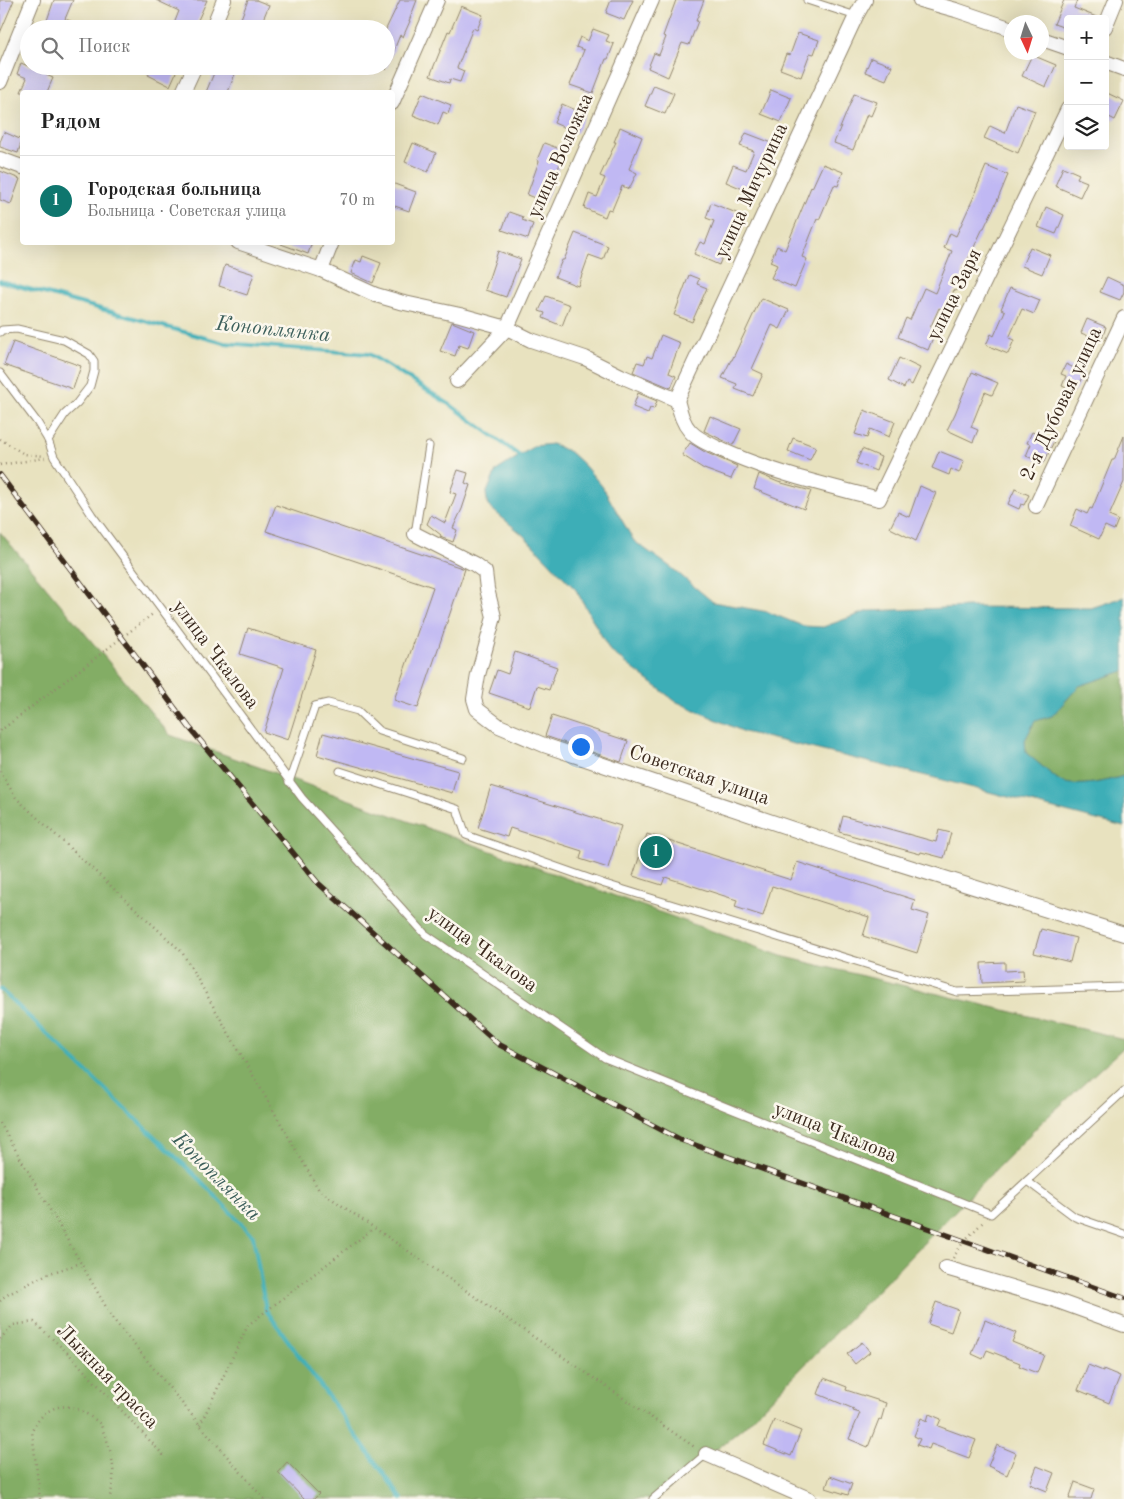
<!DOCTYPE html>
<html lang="ru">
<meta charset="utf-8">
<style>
:root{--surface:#fff;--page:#f2f2f2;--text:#222;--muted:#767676;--line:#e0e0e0;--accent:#0f766e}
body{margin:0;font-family:"Old Standard TT",serif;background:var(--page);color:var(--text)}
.controls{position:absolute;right:15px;top:15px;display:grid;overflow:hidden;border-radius:5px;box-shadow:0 5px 20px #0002}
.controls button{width:45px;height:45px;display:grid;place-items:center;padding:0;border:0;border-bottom:1px solid var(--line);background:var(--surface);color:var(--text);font:25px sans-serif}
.compass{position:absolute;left:1004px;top:15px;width:45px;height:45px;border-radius:50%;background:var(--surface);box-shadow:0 5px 20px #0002;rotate:176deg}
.you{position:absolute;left:580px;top:746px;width:18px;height:18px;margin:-12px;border:4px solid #fff;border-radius:50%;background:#1a73e8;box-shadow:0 0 0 8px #1a73e833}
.badge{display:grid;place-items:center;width:32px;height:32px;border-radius:50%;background:var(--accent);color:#fff;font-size:16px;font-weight:700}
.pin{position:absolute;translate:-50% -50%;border:2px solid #fff;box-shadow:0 1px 5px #0006}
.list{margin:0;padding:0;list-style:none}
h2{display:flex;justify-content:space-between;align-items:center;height:65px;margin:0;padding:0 20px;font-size:21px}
h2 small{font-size:16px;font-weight:400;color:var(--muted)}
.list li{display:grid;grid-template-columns:32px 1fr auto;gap:15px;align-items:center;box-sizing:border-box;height:90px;padding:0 20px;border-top:1px solid var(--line)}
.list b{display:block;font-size:19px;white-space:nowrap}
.list p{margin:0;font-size:16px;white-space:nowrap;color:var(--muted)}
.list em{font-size:16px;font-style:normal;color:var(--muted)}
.icon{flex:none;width:28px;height:28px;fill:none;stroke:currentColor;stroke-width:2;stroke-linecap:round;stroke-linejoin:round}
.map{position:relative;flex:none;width:1124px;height:1499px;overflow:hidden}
.search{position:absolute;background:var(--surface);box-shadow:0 5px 20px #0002;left:20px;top:20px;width:375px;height:55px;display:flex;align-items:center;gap:12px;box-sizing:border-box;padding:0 18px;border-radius:28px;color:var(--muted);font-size:19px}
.panel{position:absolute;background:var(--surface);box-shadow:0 5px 20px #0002;left:20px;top:90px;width:375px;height:155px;border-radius:5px}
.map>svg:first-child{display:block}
</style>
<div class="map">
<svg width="1124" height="1499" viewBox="0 0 1124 1499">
<rect width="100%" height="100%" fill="#fbf7ec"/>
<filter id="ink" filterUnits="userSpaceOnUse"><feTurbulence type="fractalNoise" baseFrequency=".02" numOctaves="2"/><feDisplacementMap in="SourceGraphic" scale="10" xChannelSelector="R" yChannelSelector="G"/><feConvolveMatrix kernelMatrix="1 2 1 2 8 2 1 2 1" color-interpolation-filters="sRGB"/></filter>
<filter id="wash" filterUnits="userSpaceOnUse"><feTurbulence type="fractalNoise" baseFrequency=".0096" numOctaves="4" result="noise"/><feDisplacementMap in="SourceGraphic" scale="20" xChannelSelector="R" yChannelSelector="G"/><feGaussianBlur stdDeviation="1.12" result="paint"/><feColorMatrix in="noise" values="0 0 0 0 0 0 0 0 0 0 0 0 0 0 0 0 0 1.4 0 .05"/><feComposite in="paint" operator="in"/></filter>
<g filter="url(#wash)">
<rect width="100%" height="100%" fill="#e8e2bf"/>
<g fill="#83ad65" stroke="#5f6c42">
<path d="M0,532l170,203 611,221 343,83v8l-83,76 -297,304 -88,72h-656z"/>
<path d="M1124,671v105c-18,5 -44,12 -62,6 -5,-2 -29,-24 -36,-29l-1,-13 10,-19 17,-5 27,-30z"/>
</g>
<path fill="#3daeb7" stroke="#3c6c6a" d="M552,444l18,8 14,13 18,21 32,55 38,27 41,34 55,10 35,14 20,1 45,-16 100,-4 123,1 33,-11v74l-45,15 -27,30 -17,5 -10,19 1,13c7,5 31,27 36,29 18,6 44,-1 62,-6v51l-189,-49 -191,-46 -69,-31 -65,-50 -34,-61 -53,-55 -35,-29 -2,-12 10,-23 38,-25z"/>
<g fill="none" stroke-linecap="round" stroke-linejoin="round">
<g stroke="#3daeb7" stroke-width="4">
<path d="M0,281l224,62 145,11 83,52 68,50"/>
<path d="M0,989l202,193 51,54 13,74 136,189"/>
</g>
</g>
<g id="blocks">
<g fill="#c0b8f3">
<path d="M0,0h14l-14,33z"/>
<path d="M54,0h19l-8,19 22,8v2h-43z"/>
<path d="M156,0h51l-13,29h-22l7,-18z"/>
<path d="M248,0h8l13,5 -10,24h-22z"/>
<path d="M400,0h17l-8,21h1l-7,16 -3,-2 -14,35v-41z"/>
<path d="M611,0h22l-9,20 -18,-7z"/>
<path d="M676,0h28l-8,21h2l-9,24 -7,-2 -14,34 -20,-9 6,-15 5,2 7,-18 -3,-1z"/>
<path d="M1064,0h13l-3,8 25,10v1h-31v10l-14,-5z"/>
<path d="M461,6l22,9 -6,15 -4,-2 -16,40 7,3 -4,11 -10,-3 -1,4 -19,-7 18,-45 2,1z"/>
<path d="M593,29l16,6 -3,6 8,3 -6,15h-2l-13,34 -23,-8 14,-35 -8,-3 4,-10 8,4z"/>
<path d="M798,33l21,7 -5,14 -4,-1 -9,24 -21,-8 6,-15 4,1z"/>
<path d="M1032,55l24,10 -10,22 -24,-11z"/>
<path d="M871,58l21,8 -6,14 -21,-8z"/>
<path d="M21,63l7,3h22l-4,9 7,3 -6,14h-26l6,-14 -10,-4z"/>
<path d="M152,66h27l-9,20 -22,-11z"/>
<path d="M217,66h21l-10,26h-22z"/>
<path d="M654,85l20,8 -9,21 -20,-8z"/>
<path d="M771,90l20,8 -10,24 -20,-8z"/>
<path d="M1105,92l19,9 -9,19 -10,-5z"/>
<path d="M422,93l29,12 -3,9 -5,-2 -5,13 -25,-10z"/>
<path d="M854,94l23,8 -6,14 -4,-2 -14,36 -19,-7z"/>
<path d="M562,104l23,10 -8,19 -23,-10z"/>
<path d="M1016,104l19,7 -17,42 -34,-15 6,-12 15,7z"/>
<path d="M620,127l22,10 -13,32 8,4 -8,16 -7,-3 -10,24 -4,-1 -3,8 -21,-9 5,-14 8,3 8,-19 -5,-2 16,-34h-2z"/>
<path d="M4,132l18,8 -4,13 -18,-6v-5z"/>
<path d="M746,133l26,10 -7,17h-2l-13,32 -24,-10 7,-17 13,5 8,-19 -14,-5z"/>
<path d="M413,143l23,10 -8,19 -23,-10z"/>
<path d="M544,143l21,8 -20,51 -18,-7 12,-34 -2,-1z"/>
<path d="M823,164l20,8 -5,14 -4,-1 -15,35 -2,-1 -15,38 5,2 -12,29 -24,-10 6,-13 -7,-3 7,-16 8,4 26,-63 1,1z"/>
<path d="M986,166l22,9 -11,26 -13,27h-1l-22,47 2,1 -7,15 -2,-1 -9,21 -6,-3 -9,20 6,2 -8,20 -30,-13 8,-19 4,2 14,-32 11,5 17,-42 -8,-3 6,-15 6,3 20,-44h-1z"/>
<path d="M1063,167l16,7 -2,4 10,4 -7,15 -25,-11z"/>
<path d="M0,171l20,8 -9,25 -11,-4z"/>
<path d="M392,183l24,9 -7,19 -17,-6z"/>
<path d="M711,203l28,11 -20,51 -25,-11 6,-12 5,2 9,-23 -8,-3z"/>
<path d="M1046,207l18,8 -8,19 -18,-7z"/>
<path d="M509,212l14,5 -1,3 11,4 -5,15 -26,-9z"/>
<path d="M575,233l33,13 -5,14 -14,-5 -11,31 -23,-9 7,-17h2z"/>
<path d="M281,242h31l-4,12 -27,-10z"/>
<path d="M1030,247l20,8 -8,19 -20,-8z"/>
<path d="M498,251l23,8 -15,38 -21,-7z"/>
<path d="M363,256l18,7 -8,20 -22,-10 5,-13 5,2z"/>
<path d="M225,265l29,9 -7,21 -28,-9z"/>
<path d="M689,275l10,4 -2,5 10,4 -15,34 -18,-7z"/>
<path d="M1107,277l17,8v7l-4,8 -20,-8z"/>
<path d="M1010,288l30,12 -6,14 -12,-5 -13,29 5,2 -6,14 -22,-9 5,-11 3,2 11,-25 -4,-2z"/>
<path d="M546,296l24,9 -8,21 -19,-8 2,-5 -6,-2z"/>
<path d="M761,298l28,12 -9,19 -8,-4 -20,44 11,5 -10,22 -18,-7 2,-5 -15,-6 9,-18h1z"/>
<path d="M1087,319l19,8 -5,14 -20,-8z"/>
<path d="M452,322l22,9 -6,17 -9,-3 -4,11 -15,-5z"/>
<path d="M661,335l19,8 -11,30 7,3 -5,12 -38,-16 4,-10 7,2 3,-8 5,2z"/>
<path d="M13,342l68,24 -8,23 -69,-24z"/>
<path d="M899,358l21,10 -8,17 -5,-3 -3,6 -15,-8z"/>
<path d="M1066,364l18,9 -9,19 -13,-6 4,-10 -5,-2z"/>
<path d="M972,372l26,11 -6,12 -7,-3 -14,35 7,3 -5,12 -26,-12 8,-16z"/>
<path d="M638,393l19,8 -3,8 -4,-1 -2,5 -15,-6z"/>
<path d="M864,410l31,12 -6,15 -19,-8 -3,9 -12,-4z"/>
<path d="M710,416l31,13 -8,16 -29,-14z"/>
<path d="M1032,432l22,9 -10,22 -18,-7 5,-12 -4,-1z"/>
<path d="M1124,436v46l-15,34 9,4 -4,10 -9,-4 -6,13 -29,-13 7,-17 10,5 3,-6 2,1 20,-49h2z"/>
<path d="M793,438l23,9 -6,13 -22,-9z"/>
<path d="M690,443l15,9 32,14 -6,13 -27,-10 -22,-14z"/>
<path d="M862,449l19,8 -5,14 -20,-8z"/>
<path d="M939,451l25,10 -5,12 -8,-4 -2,6 -17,-7z"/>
<path d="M458,470l10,3 -3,10 5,2 -8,24 -9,19 4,2 -4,12 -13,-5 1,-2 -14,-11 4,-9 14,8 11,-29 -6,-2z"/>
<path d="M759,474l19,8 33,9 -7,18 -50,-20z"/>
<path d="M920,486l16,7 -20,48 -26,-13 8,-16 11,5z"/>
<path d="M1015,489l14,6 -5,10 -3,-1 -2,5 -11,-5z"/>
<path d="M276,505l189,64 -47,139 -24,-8 39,-113 -167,-56z"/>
<path d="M248,628l68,22 -28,90 -24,-8 20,-64 -44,-14z"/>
<path d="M515,652l42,15 -8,23 -12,-4 -7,21 -41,-14 8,-23 11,4z"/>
<path d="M552,716l76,25 -7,21 -76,-26z"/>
<path d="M323,733l135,38 -6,22 -135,-38z"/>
<path d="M491,786l130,40 -13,42 -28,-9 2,-8 -72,-23 -3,9 -29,-9z"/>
<path d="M843,816l93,26 3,-12 12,3 -7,25 -23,-6 -1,2 -81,-22z"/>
<path d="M647,834l144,46 6,-18 118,38 -3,10 17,5 -12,38 -54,-17 6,-19 -97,-31 -9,30 -28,-9 2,-7 -72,-23 -3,8 -29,-9z"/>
<path d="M1041,929l35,9 -6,24 -36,-9z"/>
<path d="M1005,962v9l18,-1 1,11 -42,2 -1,-20z"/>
<path d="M936,1302l23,8 -8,22 -23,-8z"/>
<path d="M985,1320l31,13 -4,9 32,13 -7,18 -18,-7 1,-3 -33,-13 -4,9 -11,-5z"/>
<path d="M862,1342l8,10 -15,12 -8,-10z"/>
<path d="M1088,1365l15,6v-2l17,7 -11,27 -31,-13z"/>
<path d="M824,1378l23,9 -1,3 40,13 -5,17 -2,-1 -11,28 -19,-8 11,-26 -7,-2 1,-2 -36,-15z"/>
<path d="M929,1414l12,5 -3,7 38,14 -7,18 -38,-14 -2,5 -12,-4 3,-6 -6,-3 7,-18 6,3z"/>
<path d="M774,1420l27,11 -10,25 -27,-11z"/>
<path d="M997,1445l19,8 -9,22 -19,-9z"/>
<path d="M287,1462l32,32 -5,5h-10l-26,-27z"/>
<path d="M1037,1466l17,7 -7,18 -17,-7z"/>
<path d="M830,1476l22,8 -4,11 -22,-7z"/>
<path d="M1075,1482l19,7 -3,10h-22z"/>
</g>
</g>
</g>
<g filter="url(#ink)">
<use href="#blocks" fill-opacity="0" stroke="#92866e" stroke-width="1"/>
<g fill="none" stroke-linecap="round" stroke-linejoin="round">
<g stroke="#92866e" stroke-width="9">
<g id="lane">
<path d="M807,0l49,16"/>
<path d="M0,332l2,-2 15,-1 47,11 25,14 5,7v10l-4,15 -13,17 -12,11 -17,26"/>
<path d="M0,373l37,49 11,18 6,17 38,58 210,283 123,136 180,124 386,156 133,-123"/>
<path d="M415,534l14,-88"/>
<path d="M340,771l117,38 9,26 139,49 352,108 167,-5"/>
<path d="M289,782l26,-76 13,-3 30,8 21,20 84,27"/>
<path d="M1027,1181l48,36 49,17"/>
<path d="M653,1499l53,-45"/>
</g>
</g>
<g stroke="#92866e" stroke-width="16">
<g id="street">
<path d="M920,0l36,10 56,19"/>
<path d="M1105,27l11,-27"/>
<path d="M212,29l12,-29"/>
<path d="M1042,39l26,9"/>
<path d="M1105,62l19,7"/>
<path d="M0,82l33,-82"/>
<path d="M183,92l12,-26"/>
<path d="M392,103l45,-103"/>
<path d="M0,159l22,8"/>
<path d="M238,242l83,28 55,25 24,7 60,13 47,13 24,12 54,18 36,18 56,24c3,11 5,22 13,31 8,9 21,14 32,19 50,23 104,35 157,49l189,-390"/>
<path d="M321,270l11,-28"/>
<path d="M457,381l50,-53 145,-328"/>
<path d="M677,400l179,-384 9,-16"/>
<path d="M1036,506l88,-188"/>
<path d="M415,534l59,30 11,8 2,17 7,28 -16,58 -4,24 3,10 22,17 45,19 311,105 269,84"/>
<path d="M946,1268l106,31 72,26"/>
<path d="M706,1454l103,45"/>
</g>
</g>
<g stroke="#92866e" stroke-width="2.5" stroke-dasharray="1 4" stroke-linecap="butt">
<path d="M0,439l24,15 21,2"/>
<path d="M0,465l45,-7"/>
<path d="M0,731l154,-118"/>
<path d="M0,771l16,27 166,154 137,238 377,258"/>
<path d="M0,1123l113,196 87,106 64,74"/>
<path d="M953,1258l11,-17 21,-21"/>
<path d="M0,1301l5,-5 42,-22 34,-11"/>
<path d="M0,1339l13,-14 21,-3 33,30 99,106"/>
<path d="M200,1425l48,-100 126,-97"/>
<path d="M40,1499l-8,-68c12,-25 33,-32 56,-16 4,3 10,6 12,9 2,3 3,8 5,11 8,21 12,42 4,64"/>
</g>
<use href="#lane" stroke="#fff" stroke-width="7"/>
<use href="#street" stroke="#fff" stroke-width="14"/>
<g stroke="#3b2a1e" stroke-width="5.5">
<path id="rail" d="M0,475l189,252 129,156 180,161 183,96 443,158"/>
</g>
<use href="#rail" stroke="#fbf7ec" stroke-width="4" stroke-dasharray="11" stroke-linecap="butt"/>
</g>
</g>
<g text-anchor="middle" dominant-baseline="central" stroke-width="5" stroke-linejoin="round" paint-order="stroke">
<g font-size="20" fill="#3b2a1e" stroke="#fbf7ec">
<text transform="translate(561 156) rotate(-66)">улица Воложка</text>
<text transform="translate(752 191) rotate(-65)">улица Мичурина</text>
<text transform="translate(955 295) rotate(-64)">улица Заря</text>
<text transform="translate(1062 404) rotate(-65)">2-я Дубовая улица</text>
<text transform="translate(215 655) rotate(53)">улица Чкалова</text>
<text transform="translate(699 776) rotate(19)">Советская улица</text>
<text transform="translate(482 950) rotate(36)">улица Чкалова</text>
<text transform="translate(835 1133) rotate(22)">улица Чкалова</text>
<text transform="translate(107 1377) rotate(46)">Лыжная трасса</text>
</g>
<g font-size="21" font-style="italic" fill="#3c5f5b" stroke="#fbf7ec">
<text transform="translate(273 330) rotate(6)">Коноплянка</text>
<text transform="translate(216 1177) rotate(45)">Коноплянка</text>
</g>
</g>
</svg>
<div class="controls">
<button>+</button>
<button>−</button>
<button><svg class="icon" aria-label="layers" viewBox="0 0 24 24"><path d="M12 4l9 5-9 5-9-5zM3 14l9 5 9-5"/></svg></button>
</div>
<svg class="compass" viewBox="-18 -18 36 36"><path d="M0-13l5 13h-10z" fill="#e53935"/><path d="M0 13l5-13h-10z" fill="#767676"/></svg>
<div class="you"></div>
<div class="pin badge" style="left:656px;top:852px">1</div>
<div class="search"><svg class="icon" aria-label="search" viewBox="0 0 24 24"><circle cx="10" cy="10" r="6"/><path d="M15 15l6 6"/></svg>Поиск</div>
<section class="panel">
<h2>Рядом<small></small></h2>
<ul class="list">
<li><span class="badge">1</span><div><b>Городская больница</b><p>Больница · Советская улица</p></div><em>70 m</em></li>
</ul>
</section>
</div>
